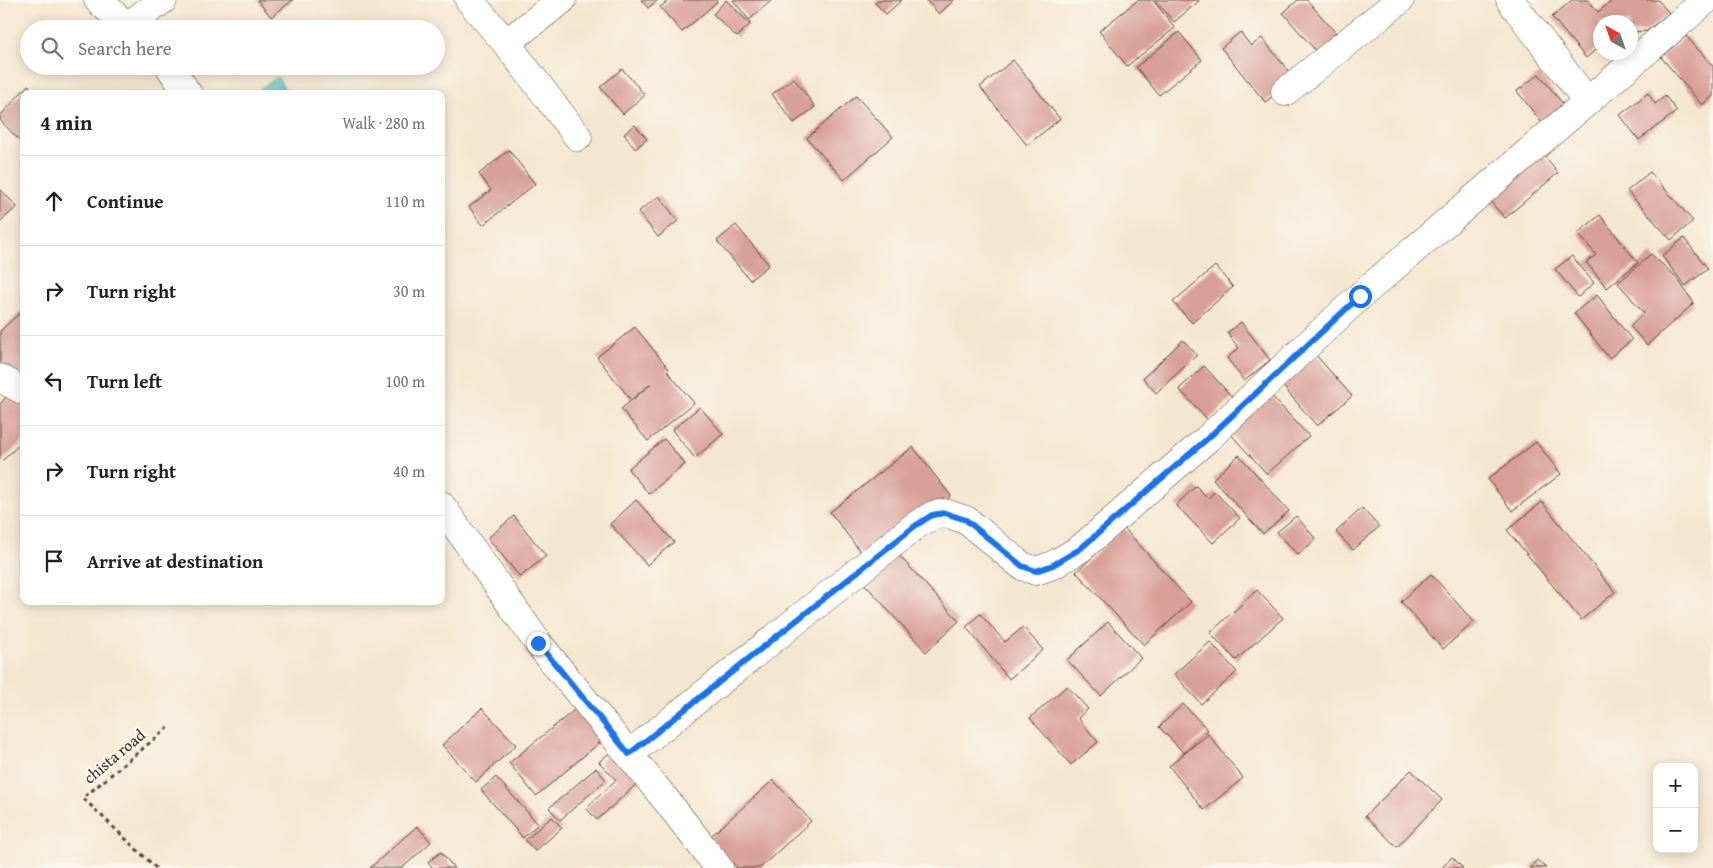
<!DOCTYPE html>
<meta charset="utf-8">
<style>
:root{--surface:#fff;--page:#f2f2f2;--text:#202124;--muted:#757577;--line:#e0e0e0}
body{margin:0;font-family:"Gentium Book Plus",serif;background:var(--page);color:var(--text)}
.controls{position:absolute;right:15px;bottom:15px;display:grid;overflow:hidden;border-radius:10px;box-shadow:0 2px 12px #0003}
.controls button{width:45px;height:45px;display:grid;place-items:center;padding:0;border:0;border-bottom:1px solid var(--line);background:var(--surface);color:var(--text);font:25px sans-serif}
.compass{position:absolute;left:1593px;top:15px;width:45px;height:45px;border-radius:50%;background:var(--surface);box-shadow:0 2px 12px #0003;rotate:320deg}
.stop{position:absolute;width:15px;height:15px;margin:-11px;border:4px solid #1a73e8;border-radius:50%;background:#fff}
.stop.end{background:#1a73e8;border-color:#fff;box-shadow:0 1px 5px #0008}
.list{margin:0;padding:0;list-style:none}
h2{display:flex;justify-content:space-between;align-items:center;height:65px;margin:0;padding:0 20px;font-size:21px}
h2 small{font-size:16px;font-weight:400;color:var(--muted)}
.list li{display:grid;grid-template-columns:32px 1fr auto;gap:15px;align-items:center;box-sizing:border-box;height:90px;padding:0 20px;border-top:1px solid var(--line)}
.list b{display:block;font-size:19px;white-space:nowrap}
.list em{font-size:16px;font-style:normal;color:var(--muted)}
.icon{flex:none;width:28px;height:28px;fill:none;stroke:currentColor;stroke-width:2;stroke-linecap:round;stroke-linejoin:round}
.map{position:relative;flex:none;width:1713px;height:868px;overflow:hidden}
.search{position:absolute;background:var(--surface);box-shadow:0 2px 12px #0003;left:20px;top:20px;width:425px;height:55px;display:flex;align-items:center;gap:12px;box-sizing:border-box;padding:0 18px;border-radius:28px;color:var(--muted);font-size:19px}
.panel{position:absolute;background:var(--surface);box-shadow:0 2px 12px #0003;left:20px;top:90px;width:425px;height:515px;border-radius:10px}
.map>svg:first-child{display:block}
</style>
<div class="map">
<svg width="1713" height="868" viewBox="0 0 1713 868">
<rect width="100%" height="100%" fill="#fbf7ec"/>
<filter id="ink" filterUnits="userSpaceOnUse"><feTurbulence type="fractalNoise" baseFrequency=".02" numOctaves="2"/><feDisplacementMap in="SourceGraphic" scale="10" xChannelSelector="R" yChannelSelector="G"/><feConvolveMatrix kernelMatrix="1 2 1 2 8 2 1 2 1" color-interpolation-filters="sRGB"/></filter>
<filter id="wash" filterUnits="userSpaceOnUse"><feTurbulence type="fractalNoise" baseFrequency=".0096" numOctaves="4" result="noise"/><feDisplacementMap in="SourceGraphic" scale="20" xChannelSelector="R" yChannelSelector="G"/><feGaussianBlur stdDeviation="1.12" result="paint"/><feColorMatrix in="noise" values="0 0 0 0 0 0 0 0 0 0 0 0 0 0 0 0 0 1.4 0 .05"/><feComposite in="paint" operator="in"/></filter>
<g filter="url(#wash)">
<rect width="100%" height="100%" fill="#f4e7cf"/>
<path fill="#4fbdc6" stroke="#457472" d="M277,77l12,17h-36z"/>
<g id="blocks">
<g fill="#d89f96">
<path d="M257,0h36l-22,17z"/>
<path d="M641,0h17l-10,8z"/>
<path d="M669,0h47l1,2 -35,30 -22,-25z"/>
<path d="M726,0l24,24 -13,13 -24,-23z"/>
<path d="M733,0h39l-23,20z"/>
<path d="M878,0h24l-16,14 -11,-11z"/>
<path d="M926,0h28l-15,14z"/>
<path d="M1138,0h15l22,28 -48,38 -28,-35z"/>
<path d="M1155,0h43l1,1 -25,21z"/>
<path d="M1298,0h9l35,40 -21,17 -38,-44z"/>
<path d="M1572,0h16l10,12 15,-12h45l11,13 -22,18 -17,1v-10h-30v24l-14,12 -34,-41z"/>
<path d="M1179,32l23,28 -43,35 -23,-28z"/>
<path d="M1240,32l11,14 11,-8 33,41 -30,23 -44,-54z"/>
<path d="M1686,36l27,30v30l-11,9 -41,-48z"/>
<path d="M1013,60l47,59 -33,26 -47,-58z"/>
<path d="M622,69l23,26 -22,19 -23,-27z"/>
<path d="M1539,74l28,35 -22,18 -28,-36z"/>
<path d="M794,78l21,29 -21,16 -22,-29z"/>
<path d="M28,85l8,9h-12v51l-24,-25v-4z"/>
<path d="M1648,93l7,11 10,-8 12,15 -38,29 -19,-25z"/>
<path d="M856,96l37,41 -49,43 -37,-42z"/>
<path d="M635,125l12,14 -12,10 -11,-15z"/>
<path d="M509,150l26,34 -52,41 -14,-18 22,-17 -12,-16z"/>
<path d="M1543,155l15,18 -53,45 -16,-18z"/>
<path d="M1650,172l43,49 -22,19 -44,-49z"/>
<path d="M0,189l17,18 -17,15z"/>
<path d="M659,196l19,25 -20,16 -20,-25z"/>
<path d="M1600,215l38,48 -31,25 -21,-26 10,-7 -18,-22z"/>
<path d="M736,225l33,40 -19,15 -33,-39z"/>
<path d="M1684,238l24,31 -23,17 -23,-30z"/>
<path d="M1651,254l24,22 19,27 -47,42 -17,-19 14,-13 -26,-30z"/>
<path d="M1572,256l22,27 -16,14 -23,-28z"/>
<path d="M1215,266l18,21 -41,36 -19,-21z"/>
<path d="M1597,295l35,45 -23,18 -35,-45z"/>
<path d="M24,309v66l-24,-3v-41z"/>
<path d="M1241,322l29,38 -26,21 -17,-23 12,-10 -12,-15z"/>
<path d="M635,327l34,42 -2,2 27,32 -46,38 -27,-32 30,-25 -20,16 -34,-43z"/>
<path d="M1183,340l14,15 -41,38 -13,-15z"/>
<path d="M1314,353l38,43 -35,30 -37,-43z"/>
<path d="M1204,366l29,32 -25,22 -29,-31z"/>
<path d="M11,391l13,12v37l-21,20 -3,-1v-55z"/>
<path d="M1267,391l42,45 -42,38 -41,-45z"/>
<path d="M700,407l23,27 -28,24 -23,-28z"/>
<path d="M664,439l21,25 -36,30 -21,-25z"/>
<path d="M1536,442l25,32 -49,37 -24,-32z"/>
<path d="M913,447l38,49 -24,19 -64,40 -33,-43z"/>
<path d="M1239,455l50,56 -26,23 -50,-55z"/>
<path d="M1196,486l12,12 7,-6 25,26 -27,25 -37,-38z"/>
<path d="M636,500l38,42 -27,23 -37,-41z"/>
<path d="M1542,502l73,90 -34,28 -74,-90z"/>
<path d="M1362,508l17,19 -26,23 -17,-18z"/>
<path d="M514,516l32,40 -26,21 -32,-39z"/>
<path d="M1296,516l20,23 -18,16 -21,-23z"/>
<path d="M1124,528l67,74 -47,43 -68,-73z"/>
<path d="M895,551l64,70 -33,31 -64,-71z"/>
<path d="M1431,574l43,48 -31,27 -42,-47z"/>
<path d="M1257,590l26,28 -47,42 -26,-27z"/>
<path d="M980,614l25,28 18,-15 20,23 -34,29 -43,-52z"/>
<path d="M1108,622l33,36 -40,38 -34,-36z"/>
<path d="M1210,642l27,30 -36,32 -27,-30z"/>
<path d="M1067,686l21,23 -10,9 20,24 -27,23 -41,-47z"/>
<path d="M1183,704l25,26 -24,23 -25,-26z"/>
<path d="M578,707l26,32 -68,57 -27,-33z"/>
<path d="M482,708l34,37 -40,37 -34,-37z"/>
<path d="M1208,734l35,44 -39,32 -35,-44z"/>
<path d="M615,748l28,30 -46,42 -11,-12 30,-28 -17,-18z"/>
<path d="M596,768l10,12 -46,40 -11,-12z"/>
<path d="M1411,770l31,30 -45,47 -32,-31z"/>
<path d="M496,777l42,47 -15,14 -42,-48z"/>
<path d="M773,780l38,41 -51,47h-23l-27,-31z"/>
<path d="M552,817l10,11 -27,23 -10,-11z"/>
<path d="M417,826l14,16 -29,26h-32z"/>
<path d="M441,852l13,16h-21l-5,-6z"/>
<path d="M1452,857l11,11h-21z"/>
<path d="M1537,860l9,8h-16z"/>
</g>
</g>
</g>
<g filter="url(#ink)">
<use href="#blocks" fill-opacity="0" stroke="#574639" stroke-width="1"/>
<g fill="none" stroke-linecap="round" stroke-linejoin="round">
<g stroke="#574639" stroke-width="29">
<g id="minor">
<path d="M98,0l32,29"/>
<path d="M469,0l37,43 72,94"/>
<path d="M1510,0l77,101"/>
<path d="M127,26l36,-26"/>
<path d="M506,43l56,-43"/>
<path d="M169,66l19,28"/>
<path d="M1285,92l115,-92"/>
<path d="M0,378l24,13"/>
<path d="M441,505l97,138 128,157 53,68"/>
<path d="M629,754l286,-228 18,-11 12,-2 21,7 56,46 14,5 17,-6 27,-16 127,-110 153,-143 346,-296"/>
</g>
</g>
<path stroke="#574639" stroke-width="3" stroke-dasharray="4 4" stroke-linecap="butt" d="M156,868l-73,-70 87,-72"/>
<use href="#minor" stroke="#fff" stroke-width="28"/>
</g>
</g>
<g fill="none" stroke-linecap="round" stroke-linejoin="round" filter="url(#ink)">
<path stroke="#1a73e8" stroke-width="6" d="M538,643l91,111 286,-228 17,-11 13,-2 21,7 56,46 14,5 17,-6 27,-16 127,-110 153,-143"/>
</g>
<g text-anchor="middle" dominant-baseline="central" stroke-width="5" stroke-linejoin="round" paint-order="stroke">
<g font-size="16" fill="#3b2a1e" stroke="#fbf7ec">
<text transform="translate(114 756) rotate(-40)">chista road</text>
</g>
</g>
</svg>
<div class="controls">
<button>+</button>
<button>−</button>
</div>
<svg class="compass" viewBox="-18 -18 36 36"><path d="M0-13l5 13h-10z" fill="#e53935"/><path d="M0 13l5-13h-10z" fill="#757577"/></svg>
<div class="stop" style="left:1360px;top:296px"></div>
<div class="stop end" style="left:538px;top:643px"></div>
<div class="search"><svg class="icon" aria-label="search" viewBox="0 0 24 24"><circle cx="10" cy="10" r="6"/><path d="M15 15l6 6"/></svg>Search here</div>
<section class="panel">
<h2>4 min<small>Walk · 280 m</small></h2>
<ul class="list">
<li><svg class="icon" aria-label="ahead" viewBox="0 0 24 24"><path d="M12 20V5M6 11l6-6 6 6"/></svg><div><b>Continue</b></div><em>110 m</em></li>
<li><svg class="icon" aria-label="right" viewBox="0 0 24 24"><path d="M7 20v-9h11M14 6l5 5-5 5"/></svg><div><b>Turn right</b></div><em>30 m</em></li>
<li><svg class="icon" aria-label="left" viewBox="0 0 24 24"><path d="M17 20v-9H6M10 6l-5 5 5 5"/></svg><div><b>Turn left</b></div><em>100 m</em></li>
<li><svg class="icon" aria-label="right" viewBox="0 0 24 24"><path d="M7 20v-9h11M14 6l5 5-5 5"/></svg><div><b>Turn right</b></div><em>40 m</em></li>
<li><svg class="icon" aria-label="arrive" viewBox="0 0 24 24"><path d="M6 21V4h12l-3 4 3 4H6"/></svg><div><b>Arrive at destination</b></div></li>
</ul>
</section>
</div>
